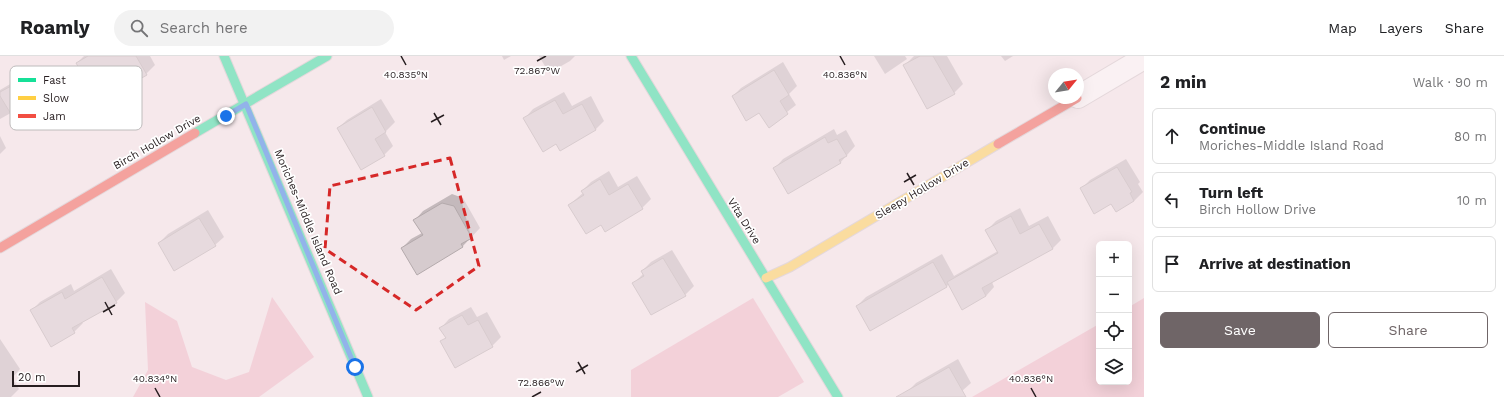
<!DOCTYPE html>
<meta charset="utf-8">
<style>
:root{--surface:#fff;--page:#f2f2f2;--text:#202124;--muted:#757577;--line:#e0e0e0;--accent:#6f6567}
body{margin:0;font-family:"Work Sans",sans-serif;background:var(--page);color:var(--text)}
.controls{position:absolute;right:12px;bottom:12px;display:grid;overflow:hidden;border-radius:6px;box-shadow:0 4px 16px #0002}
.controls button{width:36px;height:36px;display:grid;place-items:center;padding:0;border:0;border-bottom:1px solid var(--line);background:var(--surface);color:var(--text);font:20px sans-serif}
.compass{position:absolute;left:1048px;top:12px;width:36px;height:36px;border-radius:50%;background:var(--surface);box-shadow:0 4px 16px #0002;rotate:60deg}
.scale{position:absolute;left:12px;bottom:10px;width:68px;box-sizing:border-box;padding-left:4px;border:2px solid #271e20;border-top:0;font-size:11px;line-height:14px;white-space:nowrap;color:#271e20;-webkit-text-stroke:3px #fff;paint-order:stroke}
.stop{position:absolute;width:12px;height:12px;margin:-9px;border:3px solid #1a73e8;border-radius:50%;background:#fff}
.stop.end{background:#1a73e8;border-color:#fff;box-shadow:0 1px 4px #0008}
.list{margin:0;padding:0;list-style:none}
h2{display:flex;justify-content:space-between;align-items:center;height:52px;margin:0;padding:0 16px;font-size:17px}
h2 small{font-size:13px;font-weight:400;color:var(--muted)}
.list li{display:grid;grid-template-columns:26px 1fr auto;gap:12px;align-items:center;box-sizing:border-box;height:56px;margin:0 8px 8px;padding:0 8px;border:1px solid var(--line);border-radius:6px}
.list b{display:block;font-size:15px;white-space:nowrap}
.list p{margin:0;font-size:13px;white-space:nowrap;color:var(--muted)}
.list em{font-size:13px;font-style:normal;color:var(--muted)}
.actions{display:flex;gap:8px;padding:12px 16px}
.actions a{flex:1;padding:9px 0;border:1px solid var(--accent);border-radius:6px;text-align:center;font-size:14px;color:var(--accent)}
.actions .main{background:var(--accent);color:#fff}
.icon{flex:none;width:22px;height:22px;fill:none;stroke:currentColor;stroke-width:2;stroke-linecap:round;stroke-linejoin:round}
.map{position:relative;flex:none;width:1144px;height:341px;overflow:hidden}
header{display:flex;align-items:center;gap:24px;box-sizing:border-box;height:56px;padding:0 20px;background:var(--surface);border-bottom:1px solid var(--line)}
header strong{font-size:19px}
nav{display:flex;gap:22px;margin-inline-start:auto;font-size:14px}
.search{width:280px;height:36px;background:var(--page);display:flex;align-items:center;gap:10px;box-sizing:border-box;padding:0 14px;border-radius:22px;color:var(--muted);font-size:15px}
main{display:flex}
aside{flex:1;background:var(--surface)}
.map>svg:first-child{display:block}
</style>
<header>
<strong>Roamly</strong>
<div class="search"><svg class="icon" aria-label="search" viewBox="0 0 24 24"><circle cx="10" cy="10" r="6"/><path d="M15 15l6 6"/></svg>Search here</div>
<nav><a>Map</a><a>Layers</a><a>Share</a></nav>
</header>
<main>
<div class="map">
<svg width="1144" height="341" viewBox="0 0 1144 341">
<rect width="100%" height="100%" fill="#f5e8eb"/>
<g fill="#f0b6c4">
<path d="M272,241l42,60 -55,40h-126l15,-27 -3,-68 32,19 15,46 34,13 23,-8z"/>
<path d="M753,242l51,84 -26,15h-147v-27z"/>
<path d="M1144,242v99h-172l127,-73v58h30v-75z"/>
</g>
<g fill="#0003">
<path d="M84,0h66l5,9 -9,9 -47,9 -22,-20z"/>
<path d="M502,0h9l-7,4z"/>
<path d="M539,0h36l-5,5 -21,12z"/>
<path d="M874,0h31l2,3 -22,15z"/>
<path d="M914,0h33l16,28 -9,9 -27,14 -22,-42z"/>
<path d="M1001,0h12l-8,5z"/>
<path d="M783,6l14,24 -8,8 7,11 -27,21 -10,-14 -26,-16 8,-8z"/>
<path d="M24,20l11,20 -8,8 -27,15v-29z"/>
<path d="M564,36l8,14 19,-10 13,25 -8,8 -39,14 -32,-25 8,-9z"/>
<path d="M381,43l14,23 -10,10 8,14 -9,9 -22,13 -24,-40 9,-8z"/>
<path d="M834,73l3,6 9,-5 9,16 -15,17 -65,5 8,-9z"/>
<path d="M0,80l6,12 -6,6z"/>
<path d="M1126,103l14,23 -2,2 5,8 -9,9 -22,2 -31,-14 9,-9z"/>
<path d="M609,115l9,16 19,-11 14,23 -9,9 -40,15 -33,-18 14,-12 -1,-2 9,-9z"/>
<path d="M452,138l11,4 17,30 -18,19 -60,1 9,-9 11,-6 -7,-13 8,-9z"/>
<path d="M1020,152l9,18 19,-10 13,24 -9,9 -60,33 2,5 -8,9 -37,-12 -3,3 -89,19 9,-9 76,-43 12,22 44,-25 -11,-21 9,-9z"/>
<path d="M208,154l16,27 -9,8 -56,-2 9,-9z"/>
<path d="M672,194l22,36 -9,9 -51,-12 9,-9 -1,-3 9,-9z"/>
<path d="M111,213l14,24 -9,9 -34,20 1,1 -9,9 -43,-21 9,-9 31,-18 3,7z"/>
<path d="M471,251l6,10 10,-5 14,25 -9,9 -50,-4 4,-5 -5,-9 8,-9z"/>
<path d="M0,283l20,30 -8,9 7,11 -8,8h-11z"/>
<path d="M958,303l13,24 -9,8v6h-52l-3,-5 9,-9z"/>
</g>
<g fill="#d6cbce" stroke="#b4aaac">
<path d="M88,0h48l11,19 -41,23 -8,-13 -7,4 -15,-26z"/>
<path d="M920,0h13l22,38 -28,15 -24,-44z"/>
<path d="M774,14l15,25 -9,6 8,13 -19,14 -10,-15 -13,8 -14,-25z"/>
<path d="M15,28l12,21 -16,9 -11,-18v-4z"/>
<path d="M555,44l8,14 19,-10 14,26 -36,21 -4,-7 -13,8 -20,-34z"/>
<path d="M372,51l14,25 -11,7 10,17 -24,14 -24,-42z"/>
<path d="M825,81l3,6 9,-4 10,17 -8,4 2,3 -53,31 -15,-26z"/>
<path d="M1117,111l15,25 -2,1 4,8 -18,11 -5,-8 -17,10 -14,-26z"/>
<path d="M600,123l9,16 19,-11 15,25 -38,23 -4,-7 -15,9 -18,-29 16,-10 -3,-4z"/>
<path d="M442,147l12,3 18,32 -11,6 2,3 -46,28 -16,-27 22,-13 -10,-15z"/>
<path d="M1011,160l9,18 19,-10 14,25 -71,39 4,8 -24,14 -15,-28 51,-29 -13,-23z"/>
<path d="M199,162l17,28 -42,25 -16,-28z"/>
<path d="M663,202l23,38 -35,19 -19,-32 12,-7 -3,-5z"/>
<path d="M933,206l14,25 -77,44 -14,-25z"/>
<path d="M102,221l15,26 -45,25 3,5 -24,14 -21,-37 32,-18 3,7z"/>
<path d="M462,259l6,10 10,-5 15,27 -38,21 -15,-27 6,-3 -7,-10z"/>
<path d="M949,311l17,30h-70z"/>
</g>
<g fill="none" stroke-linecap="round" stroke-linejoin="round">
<g stroke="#cfc5c7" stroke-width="24">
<path id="street" d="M1078,41l66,-39"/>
</g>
<g stroke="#cfc5c7" stroke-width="11">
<g id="fast">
<path d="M224,0l144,341"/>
<path d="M631,0l207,341"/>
<path d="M195,77l132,-77"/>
</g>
</g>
<g stroke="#cfc5c7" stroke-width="11">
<path id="slow" d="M766,222l24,-11 208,-123"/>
</g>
<g stroke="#cfc5c7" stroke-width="11">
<g id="jam">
<path d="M998,88l79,-46"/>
<path d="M0,192l195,-115"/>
</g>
</g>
<use href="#street" stroke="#fefcfc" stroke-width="22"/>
<use href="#fast" stroke="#16e098" stroke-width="9"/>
<use href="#slow" stroke="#ffcf43" stroke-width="9"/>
<use href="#jam" stroke="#f24e42" stroke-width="9"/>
</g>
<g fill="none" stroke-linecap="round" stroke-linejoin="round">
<path stroke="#1a73e8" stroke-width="5" d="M226,60l20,-12 109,263"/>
</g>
<path d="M0 0H1144V341H0ZM450,102l29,108 -63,44 -91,-61 5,-63z" fill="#f5e8eb" fill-opacity=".55" fill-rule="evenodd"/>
<path fill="none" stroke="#d62828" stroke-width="3" stroke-dasharray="8 5" stroke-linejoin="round" d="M450,102l29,108 -63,44 -91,-61 5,-63z"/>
<path fill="none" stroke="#271e20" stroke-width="1.5" d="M401,0l5,9M840,0l5,9M537,5l9,-5M434,57l7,12M431,66l13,-7M907,117l7,12M904,126l12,-7M105,246l7,13M103,256l12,-7M578,306l7,12M576,316l12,-7M155,332l5,9M1031,332l5,9M532,341l9,-5"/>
<g text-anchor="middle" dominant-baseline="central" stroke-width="3.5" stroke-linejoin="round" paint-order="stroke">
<g font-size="11" fill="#271e20" stroke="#fff">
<text transform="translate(157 86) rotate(-30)">Birch Hollow Drive</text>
<text transform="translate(922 133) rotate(-31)">Sleepy Hollow Drive</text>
<text transform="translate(744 165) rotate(58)">Vita Drive</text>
<text transform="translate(308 166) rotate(67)">Moriches-Middle Island Road</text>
</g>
</g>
<rect x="10" y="10" width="132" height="64" rx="6" fill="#fff" stroke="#bebcbc" stroke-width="1"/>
<rect x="18" y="22" width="18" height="4" fill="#16e098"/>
<rect x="18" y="40" width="18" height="4" fill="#ffcf43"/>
<rect x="18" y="58" width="18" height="4" fill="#f24e42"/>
<g font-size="11" fill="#271e20">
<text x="43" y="28">Fast</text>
<text x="43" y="46">Slow</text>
<text x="43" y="64">Jam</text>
</g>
<g font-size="10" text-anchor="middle" fill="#271e20" stroke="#fff" stroke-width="3.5" stroke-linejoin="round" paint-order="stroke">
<text x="537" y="18">72.867°W</text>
<text x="406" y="22">40.835°N</text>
<text x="845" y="22">40.836°N</text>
<text x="155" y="326">40.834°N</text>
<text x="1031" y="326">40.836°N</text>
<text x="541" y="330">72.866°W</text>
</g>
</svg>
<div class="controls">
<button>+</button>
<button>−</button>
<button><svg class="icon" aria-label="locate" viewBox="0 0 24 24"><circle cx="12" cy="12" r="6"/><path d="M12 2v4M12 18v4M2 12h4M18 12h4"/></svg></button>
<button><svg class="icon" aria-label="layers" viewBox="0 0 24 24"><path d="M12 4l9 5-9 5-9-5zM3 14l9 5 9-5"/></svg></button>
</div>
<svg class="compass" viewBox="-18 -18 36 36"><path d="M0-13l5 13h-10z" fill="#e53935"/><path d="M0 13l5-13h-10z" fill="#757577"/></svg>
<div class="scale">20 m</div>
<div class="stop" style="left:355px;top:311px"></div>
<div class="stop end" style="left:226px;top:60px"></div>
</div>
<aside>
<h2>2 min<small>Walk · 90 m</small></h2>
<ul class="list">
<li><svg class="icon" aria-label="ahead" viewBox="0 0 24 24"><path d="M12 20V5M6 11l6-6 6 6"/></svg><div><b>Continue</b><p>Moriches-Middle Island Road</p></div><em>80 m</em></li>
<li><svg class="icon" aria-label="left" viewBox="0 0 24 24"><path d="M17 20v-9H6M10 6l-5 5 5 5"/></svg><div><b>Turn left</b><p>Birch Hollow Drive</p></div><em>10 m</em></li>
<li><svg class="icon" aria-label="arrive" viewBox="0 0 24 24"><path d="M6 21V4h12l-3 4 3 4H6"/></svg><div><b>Arrive at destination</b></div></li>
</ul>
<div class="actions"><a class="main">Save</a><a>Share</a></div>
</aside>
</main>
